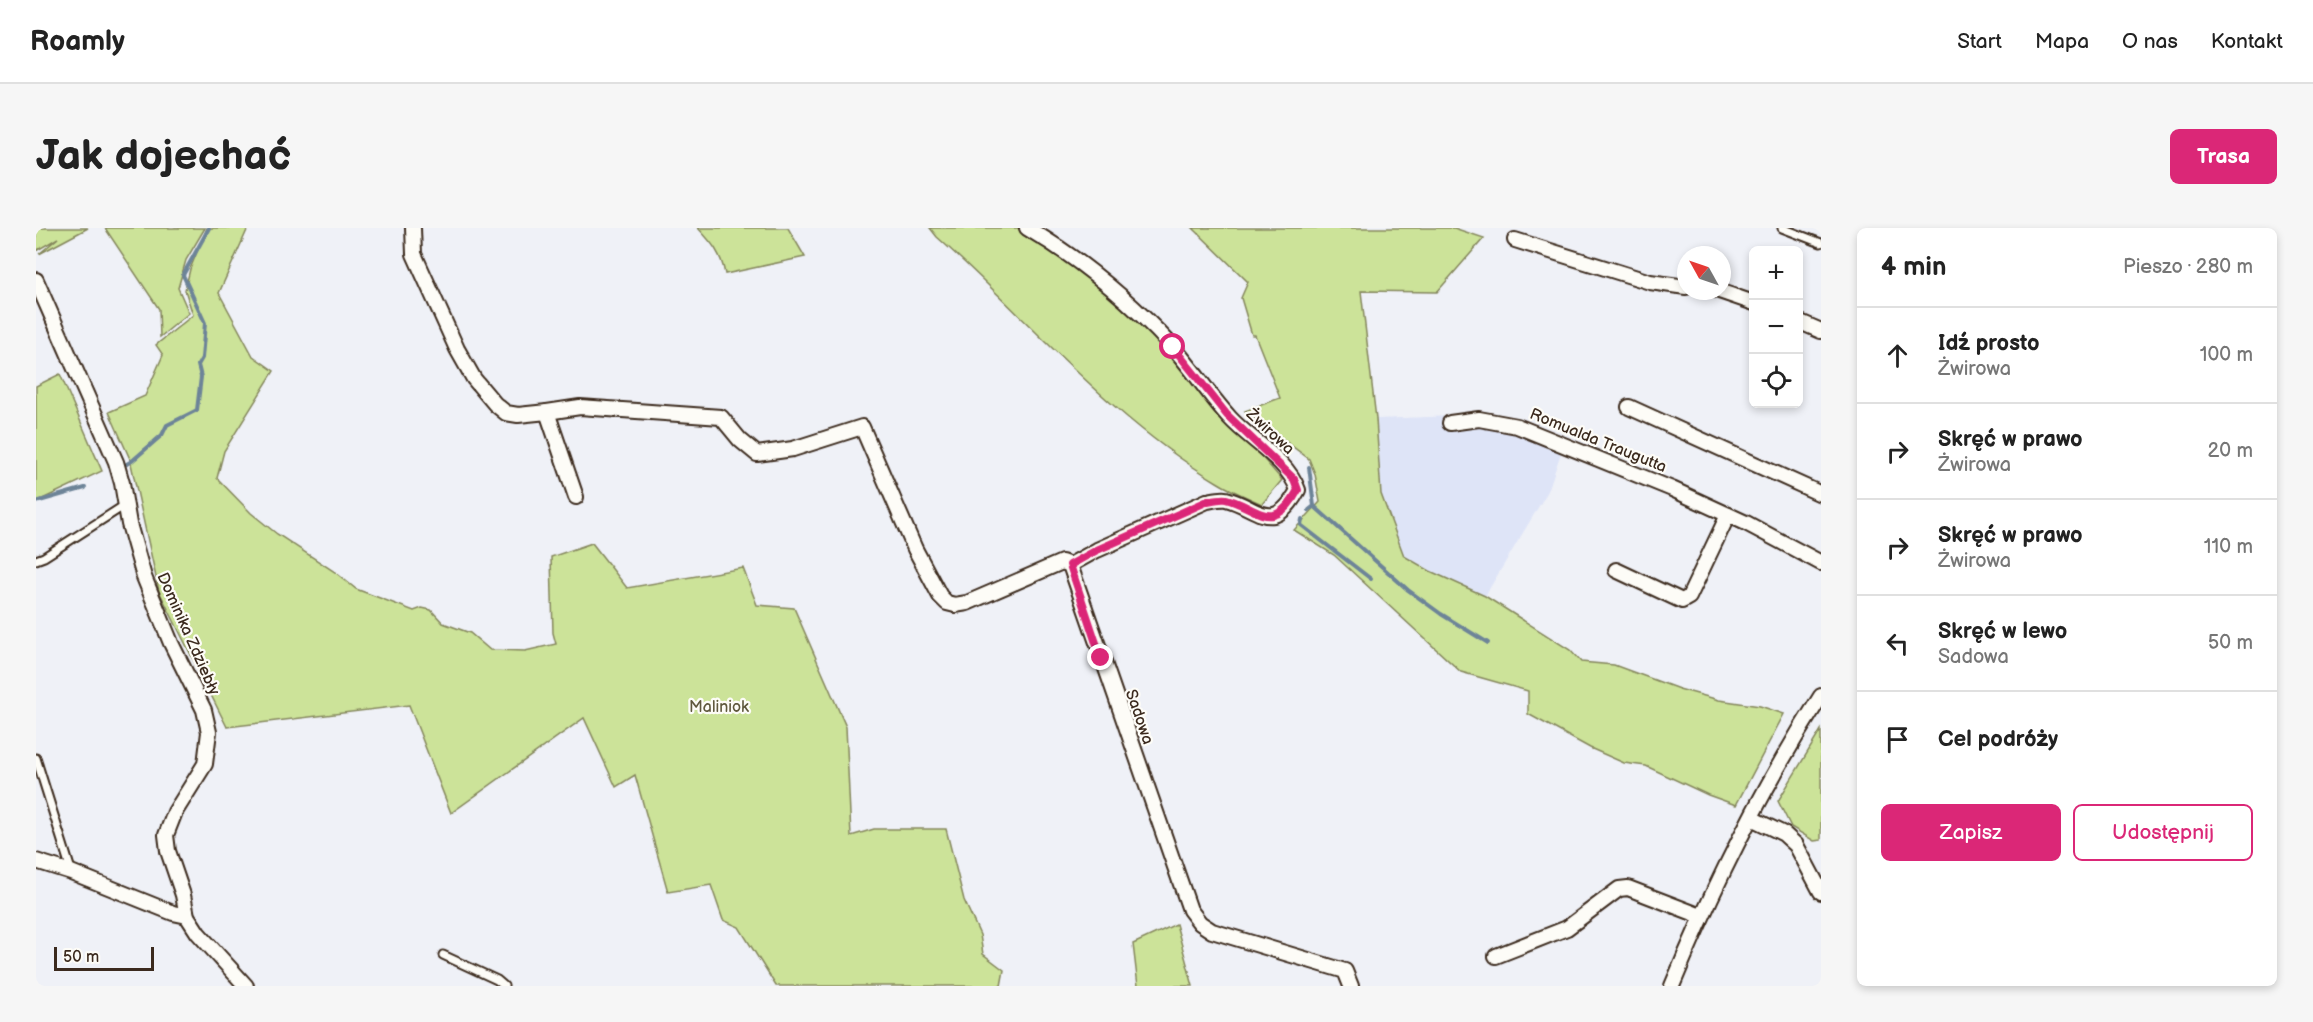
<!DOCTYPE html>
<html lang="pl">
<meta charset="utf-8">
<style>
:root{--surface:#fff;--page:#f6f6f6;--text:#222;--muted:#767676;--line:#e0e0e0;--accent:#db2777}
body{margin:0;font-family:"Balsamiq Sans",sans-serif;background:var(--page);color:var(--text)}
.controls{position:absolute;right:18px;top:18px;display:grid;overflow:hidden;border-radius:9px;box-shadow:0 3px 9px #0003}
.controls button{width:54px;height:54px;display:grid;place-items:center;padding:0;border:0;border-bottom:2px solid var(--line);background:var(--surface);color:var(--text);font:30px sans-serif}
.compass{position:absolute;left:1641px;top:18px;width:54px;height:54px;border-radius:50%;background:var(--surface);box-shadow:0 3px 9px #0003;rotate:310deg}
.scale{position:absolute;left:18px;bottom:15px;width:100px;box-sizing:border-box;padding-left:6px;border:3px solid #3b2a1e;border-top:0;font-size:16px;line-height:21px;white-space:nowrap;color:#3b2a1e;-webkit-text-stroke:4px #fdfcf7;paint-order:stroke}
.stop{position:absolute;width:18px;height:18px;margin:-14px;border:4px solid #db2777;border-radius:50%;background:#fff}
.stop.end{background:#db2777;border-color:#fff;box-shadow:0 2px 6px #0008}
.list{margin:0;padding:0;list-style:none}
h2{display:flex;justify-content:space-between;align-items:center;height:78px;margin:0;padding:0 24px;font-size:26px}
h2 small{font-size:20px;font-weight:400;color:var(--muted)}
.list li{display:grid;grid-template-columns:39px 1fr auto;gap:18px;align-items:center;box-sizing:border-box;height:96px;padding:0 24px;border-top:2px solid var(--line)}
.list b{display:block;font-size:22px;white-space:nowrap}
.list p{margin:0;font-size:20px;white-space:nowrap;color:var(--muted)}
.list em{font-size:20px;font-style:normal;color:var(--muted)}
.actions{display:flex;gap:12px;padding:18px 24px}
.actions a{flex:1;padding:14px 0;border:2px solid var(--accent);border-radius:9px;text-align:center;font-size:21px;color:var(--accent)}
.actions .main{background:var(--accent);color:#fff}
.icon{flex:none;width:33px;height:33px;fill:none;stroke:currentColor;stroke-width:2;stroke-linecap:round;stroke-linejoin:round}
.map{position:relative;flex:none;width:1785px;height:758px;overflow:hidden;border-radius:9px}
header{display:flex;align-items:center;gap:36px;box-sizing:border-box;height:84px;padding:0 30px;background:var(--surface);border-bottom:2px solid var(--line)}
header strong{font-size:28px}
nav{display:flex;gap:33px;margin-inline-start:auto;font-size:21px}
.intro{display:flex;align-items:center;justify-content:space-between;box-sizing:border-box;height:144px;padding:0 36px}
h1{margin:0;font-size:42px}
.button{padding:15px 27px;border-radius:9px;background:var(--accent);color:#fff;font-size:21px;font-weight:700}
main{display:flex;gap:36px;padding:0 36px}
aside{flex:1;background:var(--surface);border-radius:9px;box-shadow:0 3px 9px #0003}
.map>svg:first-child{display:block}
</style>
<header>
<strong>Roamly</strong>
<nav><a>Start</a><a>Mapa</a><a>O nas</a><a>Kontakt</a></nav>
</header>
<div class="intro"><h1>Jak dojechać</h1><a class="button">Trasa</a></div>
<main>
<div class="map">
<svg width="1785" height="758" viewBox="0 0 1785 758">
<rect width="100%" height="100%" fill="#eff1f7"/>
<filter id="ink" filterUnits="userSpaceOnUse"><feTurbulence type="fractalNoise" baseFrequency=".0167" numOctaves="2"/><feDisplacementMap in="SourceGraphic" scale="12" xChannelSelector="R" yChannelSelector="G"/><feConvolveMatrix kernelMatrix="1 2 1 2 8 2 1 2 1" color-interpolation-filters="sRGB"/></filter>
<g filter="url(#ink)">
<path fill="#dee4f7" d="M1444,187l85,26 -17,50 -63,105 -55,-25 -26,-15 -23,-62 -5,-75z"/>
<g fill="#cce399" stroke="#84865c" stroke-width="1.5">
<path d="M0,0h52l-49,26 19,-16 -22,13z"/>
<path d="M69,0h100l-19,32 -8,28 11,25 -29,24 -1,-28z"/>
<path d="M171,0h41l-29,65 34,63 21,15 -50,80 -7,27 34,35 26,21 58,38 21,17 58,22 8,-3 9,2 12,13 27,10 20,17 35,1 31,-7 -3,-11 -2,-76 41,-14 35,45 116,-20 14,37 37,3 52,119 5,109 23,-7h72l18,71 16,35 3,19 21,16 -3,16h-225l-37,-59 -16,-7 -12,-35 -43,7 -33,-117 -19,12 -32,-69 -133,95 -42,-108 -182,22 -68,-136 -29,-132 -21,-47 36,-16 18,-41 -7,-10 37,-30 -8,-25 5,-21z"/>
<path d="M662,0h90l17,29 -80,17c-4,-21 -13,-31 -27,-46z"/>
<path d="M894,0h90l25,15 94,73 143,164 -20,24c-15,-7 -31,-13 -45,-22 -108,-64 -187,-162 -280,-245z"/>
<path d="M1157,0h261l30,10 -47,54 -76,-1 15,128 5,75 23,62 26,15 55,25 85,54 11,12 33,3 65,24 40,11 41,6 24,8 -48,91 -28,-10 -62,-29 -22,-3 -34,-15 -62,-34v-23l-67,-19 -127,-117 -40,-25 26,-28 -5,-28 -6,-15 -64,-48 35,-13 -25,-63h-3l-11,-37 7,-16z"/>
<path d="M24,146l42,97 -66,31v-116z"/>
<path d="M1785,502v110l-7,1 -23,-14 -13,-26z"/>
<path d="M1140,696l17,62h-55l-5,-42z"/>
</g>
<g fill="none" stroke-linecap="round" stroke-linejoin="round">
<g stroke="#6d8498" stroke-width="4">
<path d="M87,238l9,-5 30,-26 5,-10 30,-15 4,-33 -3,-12 4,-7 3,-35 -22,-48 26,-47"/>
<path d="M1273,239l5,39 -5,4"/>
<path d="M0,274l49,-14"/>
<path d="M1278,278l94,84 33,24 47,29"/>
<path d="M1266,291l-1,6 70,54"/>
</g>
<g stroke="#3b2a1e" stroke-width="11">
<g id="lane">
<path d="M1746,0l39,15"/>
<path d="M0,332l8,-3 81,-52"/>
<path d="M0,530l35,112"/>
<path d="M407,727l54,25 7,6"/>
</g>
</g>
<g stroke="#3b2a1e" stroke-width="18">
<g id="street">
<path d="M377,0l1,26 43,95 17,30 21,25 11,9 12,2 29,-3"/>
<path d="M991,0c55,32 102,72 145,118 21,23 37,49 58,72 21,23 57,41 68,72 -25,46 -40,17 -72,9 -5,-1 -13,1 -19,2l-110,49 -27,15"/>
<path d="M1479,12l135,42 36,5"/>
<path d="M0,52l80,182 6,21 7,41 15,53 27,66 33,67 5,22 -4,32 -30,48 -9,23 2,16 15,44 4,21 11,17 48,53"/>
<path d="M1683,63l35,12"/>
<path d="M1762,93l23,10"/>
<path d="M1593,179l192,87"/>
<path d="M1414,195l29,-4 38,7 155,63 74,34 75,40"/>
<path d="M540,269l-29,-85 33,-5 141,10 19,23 17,14 36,-5 69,-22 53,122 25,47 7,7 8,2 12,-2 95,-41 8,3 120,345 10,13 12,8 133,40 6,15"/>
<path d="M1580,342l66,31 7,-4 39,-82"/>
<path d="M1715,590l33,16 12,11 25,47"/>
<path d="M0,633l35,11 102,41 14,3"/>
<path d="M1460,728l71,-28 52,-39 9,-1 73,28"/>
<path d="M1636,758c42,-101 90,-198 149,-290"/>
</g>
</g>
<use href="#lane" stroke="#fdfcf7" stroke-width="7"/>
<use href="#street" stroke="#fdfcf7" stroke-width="14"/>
</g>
</g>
<g fill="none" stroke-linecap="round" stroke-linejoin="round" filter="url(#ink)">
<path stroke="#db2777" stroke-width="8" d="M1065,430l-31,-93 27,-15 111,-49c5,-1 13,-3 18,-2 32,8 47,37 72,-9l-4,-11 -67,-64 -54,-68"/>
</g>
<g text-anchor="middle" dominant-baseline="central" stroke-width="4.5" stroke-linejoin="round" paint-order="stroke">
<g font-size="16" fill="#3b2a1e" stroke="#fdfcf7">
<text transform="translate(1234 204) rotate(43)">Żwirowa</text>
<text transform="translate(1562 213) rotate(22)">Romualda Traugutta</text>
<text transform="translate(152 406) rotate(66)">Dominika Zdziebły</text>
<text transform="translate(1103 489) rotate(71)">Sadowa</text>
</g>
<g font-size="16" fill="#5f583d" stroke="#fdfcf7">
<text x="683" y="479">Maliniok</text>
</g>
</g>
</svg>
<div class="controls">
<button>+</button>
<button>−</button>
<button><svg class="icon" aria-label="locate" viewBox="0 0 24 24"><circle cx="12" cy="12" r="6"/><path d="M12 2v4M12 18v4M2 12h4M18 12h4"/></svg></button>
</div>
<svg class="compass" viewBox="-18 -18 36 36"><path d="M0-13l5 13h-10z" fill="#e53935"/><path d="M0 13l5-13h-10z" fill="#767676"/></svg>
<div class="scale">50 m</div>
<div class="stop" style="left:1137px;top:119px"></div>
<div class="stop end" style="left:1065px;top:430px"></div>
</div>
<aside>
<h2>4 min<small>Pieszo · 280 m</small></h2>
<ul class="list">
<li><svg class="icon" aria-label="ahead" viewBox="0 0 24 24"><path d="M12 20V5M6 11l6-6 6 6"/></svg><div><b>Idź prosto</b><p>Żwirowa</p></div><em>100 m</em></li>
<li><svg class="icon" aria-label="right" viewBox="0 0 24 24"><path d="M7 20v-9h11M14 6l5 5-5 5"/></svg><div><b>Skręć w prawo</b><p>Żwirowa</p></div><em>20 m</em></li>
<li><svg class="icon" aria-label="right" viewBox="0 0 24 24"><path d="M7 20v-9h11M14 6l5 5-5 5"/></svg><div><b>Skręć w prawo</b><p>Żwirowa</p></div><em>110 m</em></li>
<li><svg class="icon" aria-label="left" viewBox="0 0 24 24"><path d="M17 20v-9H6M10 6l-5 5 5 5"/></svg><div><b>Skręć w lewo</b><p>Sadowa</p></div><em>50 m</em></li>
<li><svg class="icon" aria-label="arrive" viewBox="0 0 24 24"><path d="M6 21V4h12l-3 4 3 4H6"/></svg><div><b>Cel podróży</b></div></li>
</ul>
<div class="actions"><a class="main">Zapisz</a><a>Udostępnij</a></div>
</aside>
</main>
